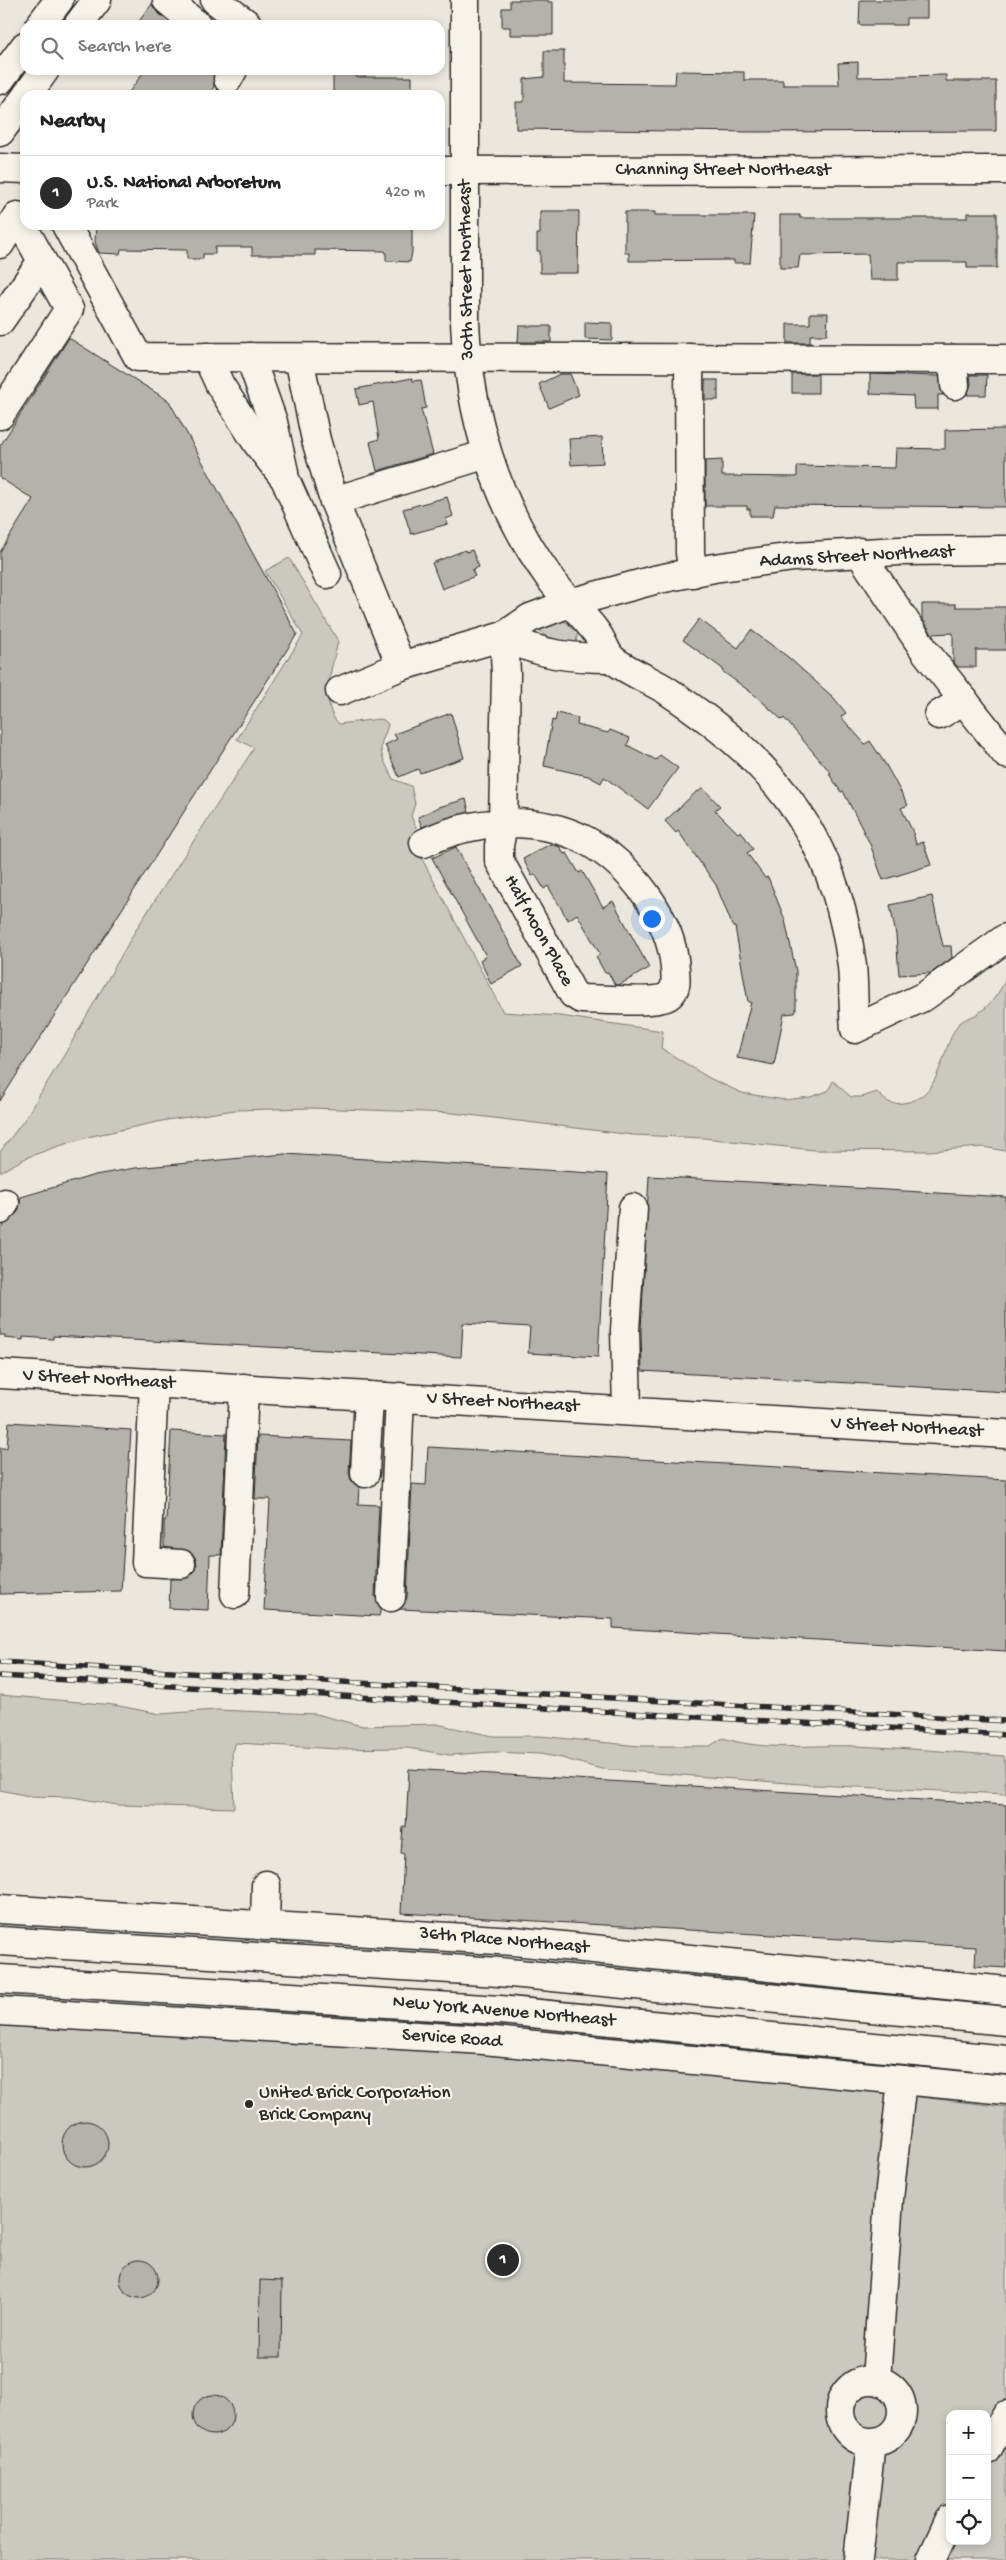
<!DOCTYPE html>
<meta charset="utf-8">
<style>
:root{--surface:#fff;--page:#f6f6f6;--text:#222;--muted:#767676;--line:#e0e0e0;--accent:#2b2b2b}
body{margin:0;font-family:"Gochi Hand",sans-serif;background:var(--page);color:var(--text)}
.controls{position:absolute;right:15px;bottom:15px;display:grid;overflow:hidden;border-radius:10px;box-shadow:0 2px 8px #0003}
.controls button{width:45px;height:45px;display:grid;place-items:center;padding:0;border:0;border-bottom:1px solid var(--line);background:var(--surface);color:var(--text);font:25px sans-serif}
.you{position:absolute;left:651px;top:918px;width:18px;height:18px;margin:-12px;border:4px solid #fff;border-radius:50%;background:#1a73e8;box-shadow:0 0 0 8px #1a73e833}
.badge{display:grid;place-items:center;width:32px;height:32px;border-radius:50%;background:var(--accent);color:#fff;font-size:16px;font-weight:700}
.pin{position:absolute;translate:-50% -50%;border:2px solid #fff;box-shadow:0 1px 5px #0006}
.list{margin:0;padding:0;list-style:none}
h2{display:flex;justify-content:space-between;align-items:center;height:65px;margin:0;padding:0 20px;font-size:21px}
h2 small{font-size:16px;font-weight:400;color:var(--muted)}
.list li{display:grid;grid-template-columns:32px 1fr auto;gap:15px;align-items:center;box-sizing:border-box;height:75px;padding:0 20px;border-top:1px solid var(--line)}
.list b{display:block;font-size:19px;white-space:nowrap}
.list p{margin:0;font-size:16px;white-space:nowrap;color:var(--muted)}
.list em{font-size:16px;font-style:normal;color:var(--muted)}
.icon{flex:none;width:28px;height:28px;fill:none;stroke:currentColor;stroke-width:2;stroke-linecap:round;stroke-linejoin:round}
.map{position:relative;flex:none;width:1006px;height:2560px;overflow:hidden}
.search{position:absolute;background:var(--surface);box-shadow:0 2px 8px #0003;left:20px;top:20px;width:425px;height:55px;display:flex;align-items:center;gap:12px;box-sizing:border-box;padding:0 18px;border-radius:15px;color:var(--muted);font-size:19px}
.panel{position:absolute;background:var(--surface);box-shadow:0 2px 8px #0003;left:20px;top:90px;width:425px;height:140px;border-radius:15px}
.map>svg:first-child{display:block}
</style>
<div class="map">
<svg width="1006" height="2560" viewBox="0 0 1006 2560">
<rect width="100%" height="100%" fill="#ebe7dd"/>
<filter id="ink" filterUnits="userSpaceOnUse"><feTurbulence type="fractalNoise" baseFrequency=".02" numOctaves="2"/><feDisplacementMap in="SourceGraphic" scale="10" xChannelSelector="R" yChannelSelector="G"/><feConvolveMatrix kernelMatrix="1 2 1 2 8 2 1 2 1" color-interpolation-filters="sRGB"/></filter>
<g filter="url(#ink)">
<g fill="#cbc8bf" stroke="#7b7a75" fill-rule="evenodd">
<path d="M289,558l49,83c-5,25 -20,63 1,83l40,-5 5,1 4,4c-1,8 -7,16 -7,24 0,10 8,22 12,31l18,7 4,18 -4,12 7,16 3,25 82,155 57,4 103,15 -2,17 48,30 33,15 43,7 25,-3 18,-6 5,-10 18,16h11l15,-5c9,10 13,13 26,11 38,-4 37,-51 54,-77 5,-7 13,-8 20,-12 14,-9 22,-21 29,-35v172l-23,-4 -55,4 -114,-1 -110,-12 -71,-3 -180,-22 -143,-5 -75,2 -68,10 -75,16 -36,11 -28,10 -28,15v-20l24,-32 42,-68 71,-124 117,-180 -17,-9 66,-104 -38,-64z"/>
<path d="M562,619l16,14 -2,9c-12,1 -33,-2 -37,-14z"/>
<path d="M0,1695l114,10 46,9 56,-4 100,4 46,12 74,-2 57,12h47l99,10h71l13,-8c43,14 88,6 132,8 50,2 100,6 149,10l2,38 -191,-9 -214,-16 -39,-11 -22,-4 -48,-2 -42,3 -43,-7 -70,1 -101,-6 -4,8 2,57 -117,-3 -45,-8 -43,-1 -29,-6z"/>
<path d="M0,2025l462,26 320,30 224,26v453h-1006zM950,2414h37v127h-37z"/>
</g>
<g fill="#b5b2ab" stroke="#2b2b2b">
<path d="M510,0h38v2h5v33h-43v-8h-8v-19h8z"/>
<path d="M860,0h67v18h-21v7h-47z"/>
<path d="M152,4l5,8 16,13h-37z"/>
<path d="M544,51h20v32l111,1 1,-13 68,1v8h39v5h56l-1,-22 20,-1v15l88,-2v6h50v50l-243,1 -237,-3v-27h8v-23l20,-2z"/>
<path d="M145,70h68l1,17 -6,8h-81z"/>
<path d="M333,70h23v7h56v18h-79z"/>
<path d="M540,211h39l-1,62h-38v-22h-3v-17h3z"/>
<path d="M625,212h30v3h99l-4,48h-16v-3l-105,1v-8h-4z"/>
<path d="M967,213h30v55h-30v-6h-69v18h-28l-2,-26 -68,1 -2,13h-18v-53h20v3h167z"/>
<path d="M96,225h316v27l-2,10 -24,-1v-9l-2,-1 -69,-1v5h-63v-8h-37v7h-12v5h-16v-9l-66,-1 -1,5 -21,-1 -4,-11z"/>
<path d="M810,313h18l-1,22h-17v8h-23v-19h23z"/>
<path d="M585,322l27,1v17l-27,-1z"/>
<path d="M519,326h32v16h-33z"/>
<path d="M69,338l100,63 128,233 -297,467v-549l33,-53 -33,-21v-32z"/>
<path d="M560,374h10l9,21 -30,13 -10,-24z"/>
<rect x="792" y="374" width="26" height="19"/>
<path d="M870,374l69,2 4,19h-5v14h-24l-1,-13 -43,-2z"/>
<path d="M970,375h17l-1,20h-19l4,-11z"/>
<path d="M412,378l1,3 8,-1 5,28 -5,1 12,45 -56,17 -7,-29 9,-3 -6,-37 -14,3 -3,-16z"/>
<rect x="705" y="380" width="13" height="20"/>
<path d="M1006,429v78l-231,-2 -2,11h-23v-7h-3v-3h-42v-45l17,-1v16l75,1v-9l2,-2 96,2 1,-20 49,1v-19z"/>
<path d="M602,437l1,26 -32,2 -2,-26z"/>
<path d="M447,497l6,19 -7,3 2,5 -37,10 -8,-25z"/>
<path d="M465,550l1,2 6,-2 7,17 -7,3 3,6 -33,13 -10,-26z"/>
<path d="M922,604h34v3h50v43h-30v17h-18l-5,-6v-28l-21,1 -10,-16z"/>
<path d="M699,619l39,29 13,-18 37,27 46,41 12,15 -5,4 24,27 5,-3 16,24 22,40 -7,3 12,24 3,12 7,-2 8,23 -48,15 -13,-36 -27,-53 -2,1 -12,-18 2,-1 -47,-55 -2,2 -26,-24 -34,-25 1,-2 -40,-29z"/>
<path d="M451,713l13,45 -44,15 -2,-4 -19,8 -14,-32 12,-6 -3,-5z"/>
<path d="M557,713l21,5 -1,7 31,8 2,-3 20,8 -3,7 29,15 4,-5 18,13 -30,41 -44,-32 -3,6 -13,-7 -44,-10 8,-46 3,1z"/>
<path d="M703,788l17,18 -5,4 23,23 3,-2 12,18 -6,4 18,25 3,-1 17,43 11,51v39l-1,3 -11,1 -10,51 -37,-7 14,-56h-3l-13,-75h-2l-17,-42 -38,-54 -2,2 -11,-12 32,-30 1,1z"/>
<path d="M466,799l3,13 -47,15 -4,-10 21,-10z"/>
<path d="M550,844l10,3 4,7 3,-1 12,20 3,-2 21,36 10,-6 36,67 -30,17h-4l-7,-13 -3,1 -9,-16 4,-3 -23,-40 -9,6 -20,-34 -4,3 -9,-15 -3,2 -9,-17z"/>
<path d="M456,847l66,119 -31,18 -11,-24 6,-4 -54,-98z"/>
<path d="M932,896l11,50h8l1,12 -21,15 -32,2 -3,-40 -6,-30z"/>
<path d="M285,1154l323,20 -10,183 -70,-4 2,-26 -67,-4 -2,34 -408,-21v3l-30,-2v3l-18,-2v-3h-5v-106l18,-17 3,-15 74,-22 40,-7z"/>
<path d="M649,1176l357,21v195l-364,-21 -1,-41z"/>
<path d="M9,1422l122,8 -10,161 -121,3v-146h7z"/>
<path d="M171,1431l55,3 -5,121h-11l-2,55 -39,-2 1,-29 18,-1 6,-6 3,-8 -2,-7 -6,-6 -25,-4v-27h2z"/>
<path d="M258,1436l93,5 -2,32 2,7 8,7 -1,17 21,1 -4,91 6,13 -2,7 -115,-6 6,-111h-15z"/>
<path d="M428,1447l578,33v171l-393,-23v-9l-213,-10 7,-11 5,-114 14,1z"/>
<path d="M409,1769l597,36v163l-31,-2 1,-19 -575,-34 3,-59 -3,-1 2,-26h3z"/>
<circle cx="85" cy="2144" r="23"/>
<circle cx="139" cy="2279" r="19"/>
<path d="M260,2280l22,1 -1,76h-22z"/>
<circle cx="213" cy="2415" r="20"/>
</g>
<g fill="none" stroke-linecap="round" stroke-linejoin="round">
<g stroke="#2b2b2b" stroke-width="31">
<g id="minor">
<path d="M167,0l30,25"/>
<path d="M215,0l32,24"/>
<path d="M465,0v322c4,91 30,180 84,255 14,20 33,36 47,55 6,7 9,19 15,26 12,11 41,23 55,32 57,38 107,79 142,139 24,41 38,89 44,137 2,21 1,42 3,63l70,-33 81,-58"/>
<path d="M228,79l5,-9"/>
<path d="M0,168l25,1"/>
<path d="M440,171l566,-1"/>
<path d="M66,225l72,132 868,2"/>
<path d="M0,244l17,-28 52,93 -69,106"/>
<path d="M0,321l42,-60"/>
<path d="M207,357l13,28 37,58 28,36 42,95"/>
<path d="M250,357l23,65 11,50"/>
<path d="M299,358l17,82 18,61 67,165"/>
<path d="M689,358l1,195 3,20"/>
<path d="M953,359l2,26"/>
<path d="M334,501l153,-47"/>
<path d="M859,552l66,99 81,103"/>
<path d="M504,636c37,19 65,22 107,22"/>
<path d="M340,691l61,-25 103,-30 26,-18 40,-15 84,-23 60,-12 80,-11 105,-6 107,-1"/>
<path d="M939,715l25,-15"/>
<path d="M424,843c48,-24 112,-28 161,-3 45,24 87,78 90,129 1,11 2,21 -7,27 -11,8 -70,3 -87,3l-8,-5 -74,-134v-14l4,-23 3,-150 -2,-37"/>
<path d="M0,1210l5,-7"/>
<path d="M0,1374l1006,60"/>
<path d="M154,1383l-8,179 35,2"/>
<path d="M627,1411l-2,-81 8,-122"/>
<path d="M365,1473l4,-77"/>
<path d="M235,1594l9,-206"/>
<path d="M391,1597l9,-200"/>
<path d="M0,1909l514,32 492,50"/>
<path d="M265,1926l1,-41"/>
<path d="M0,2011l484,29 418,40 -13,119 -13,181"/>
<circle cx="871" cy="2411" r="31"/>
<path d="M987,2450l19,-35"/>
<path d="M858,2560l13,-117"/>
<path d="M931,2560l19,-41"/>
</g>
</g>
<g stroke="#2b2b2b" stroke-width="31">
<g id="major">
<path d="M40,25l19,-25"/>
<path d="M78,25l19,-25"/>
<path d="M0,80l25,-34"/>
<path d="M27,95l18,-25"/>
<path d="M0,132l25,-34"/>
</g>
</g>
<g stroke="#2b2b2b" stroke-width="31">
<g id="highway">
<path d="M0,1941l499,31 507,49"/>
<path d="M0,1979l500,31 506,50"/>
<path d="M902,2080l104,10"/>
</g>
</g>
<use href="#minor" stroke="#f7f3e8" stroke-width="28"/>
<use href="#major" stroke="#f7f3e8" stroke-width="28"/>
<use href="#highway" stroke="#f7f3e8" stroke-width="28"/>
<g stroke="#2b2b2b" stroke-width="5.5">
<g id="rail">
<path d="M0,1662l1006,59"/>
<path d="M0,1676l1006,59"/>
</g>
</g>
<use href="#rail" stroke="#f7f3e8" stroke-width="4" stroke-dasharray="11" stroke-linecap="butt"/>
</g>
</g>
<circle fill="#2b2b2b" stroke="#f7f3e8" stroke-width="2" cx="249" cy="2104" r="5"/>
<g text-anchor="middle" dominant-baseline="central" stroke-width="4.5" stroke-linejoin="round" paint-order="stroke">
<g font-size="19" fill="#2b2b2b" stroke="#f7f3e8">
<text x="723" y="170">Channing Street Northeast</text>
<text transform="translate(467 270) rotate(-91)">30th Street Northeast</text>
<text transform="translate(857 557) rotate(-3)">Adams Street Northeast</text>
<text transform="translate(538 931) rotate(61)">Half Moon Place</text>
<text transform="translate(99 1380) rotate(3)">V Street Northeast</text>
<text transform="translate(503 1403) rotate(3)">V Street Northeast</text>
<text transform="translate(907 1428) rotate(3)">V Street Northeast</text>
<text transform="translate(504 1941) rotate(5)">36th Place Northeast</text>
<text transform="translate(504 2012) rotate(5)">New York Avenue Northeast</text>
<text transform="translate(452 2039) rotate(4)">Service Road</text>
</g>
<g font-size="19" fill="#2b2b2b" stroke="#f7f3e8" text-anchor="start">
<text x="259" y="2093">United Brick Corporation<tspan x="259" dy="22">Brick Company</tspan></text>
</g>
</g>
</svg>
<div class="controls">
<button>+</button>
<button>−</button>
<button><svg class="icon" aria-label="locate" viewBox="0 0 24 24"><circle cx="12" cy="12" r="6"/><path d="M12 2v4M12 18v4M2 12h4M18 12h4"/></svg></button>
</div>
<div class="you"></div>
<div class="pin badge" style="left:503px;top:2260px">1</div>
<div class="search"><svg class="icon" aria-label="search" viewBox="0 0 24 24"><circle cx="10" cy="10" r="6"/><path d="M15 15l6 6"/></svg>Search here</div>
<section class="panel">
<h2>Nearby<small></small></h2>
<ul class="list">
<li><span class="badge">1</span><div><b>U.S. National Arboretum</b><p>Park</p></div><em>420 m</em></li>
</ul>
</section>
</div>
